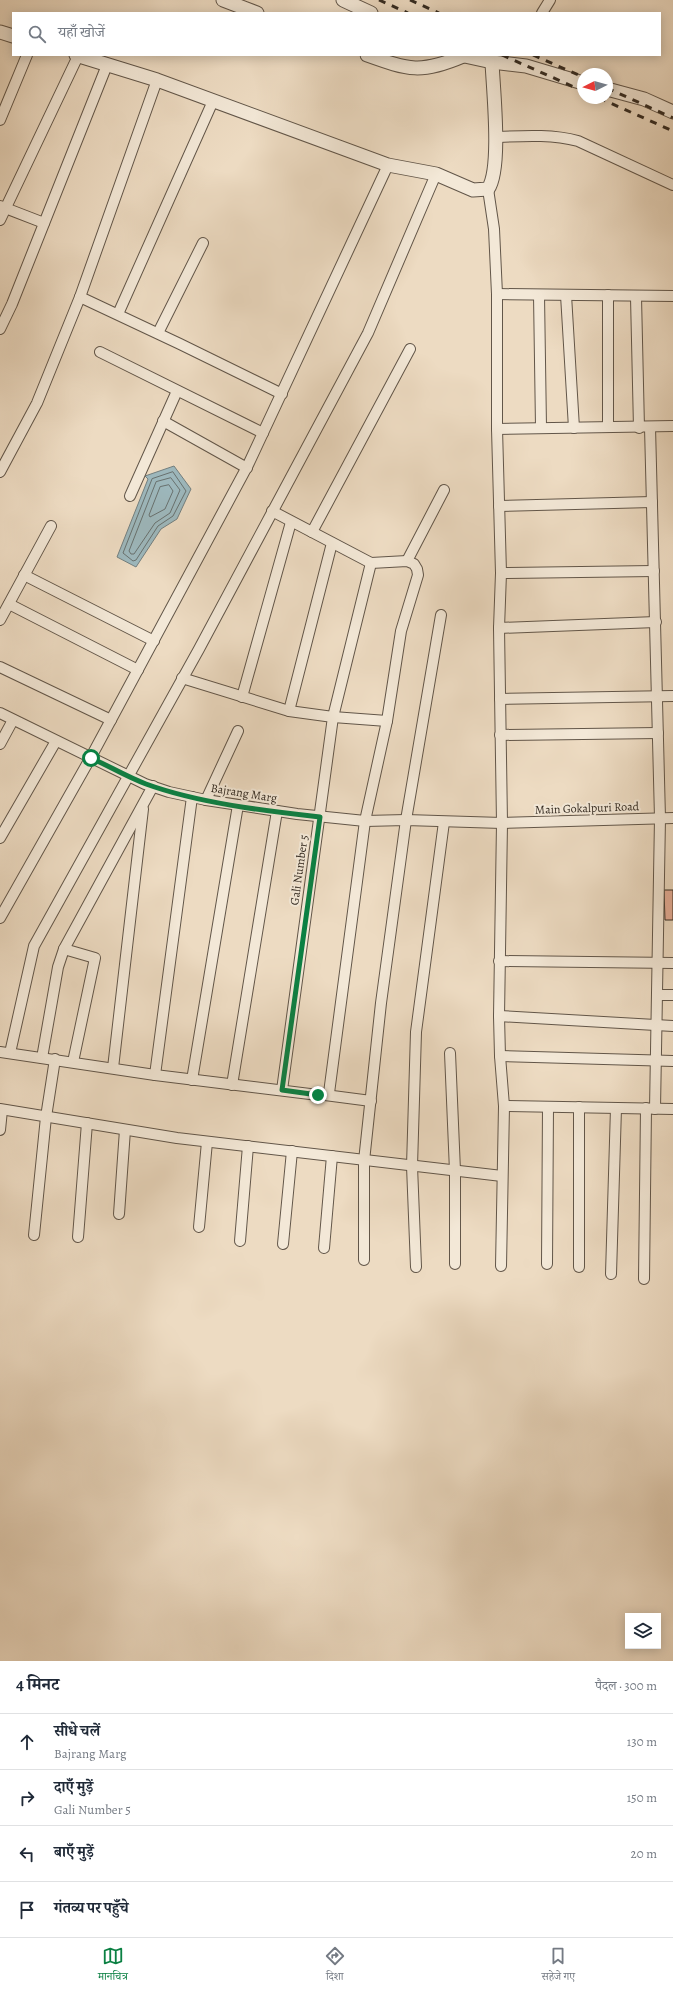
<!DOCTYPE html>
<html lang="hi">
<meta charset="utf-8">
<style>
:root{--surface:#fff;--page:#f6f6f7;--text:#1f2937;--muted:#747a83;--line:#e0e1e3;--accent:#0b8043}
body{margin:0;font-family:Alegreya,"Noto Serif Devanagari",serif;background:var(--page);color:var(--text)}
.controls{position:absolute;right:12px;bottom:12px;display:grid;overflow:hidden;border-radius:0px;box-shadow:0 2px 10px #0003}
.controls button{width:36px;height:36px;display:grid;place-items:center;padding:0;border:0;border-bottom:1px solid var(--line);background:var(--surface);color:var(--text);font:20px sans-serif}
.compass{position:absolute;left:577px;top:68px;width:36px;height:36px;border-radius:50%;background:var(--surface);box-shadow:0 2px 10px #0003;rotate:264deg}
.stop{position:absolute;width:12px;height:12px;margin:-9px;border:3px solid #0b8043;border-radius:50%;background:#fff}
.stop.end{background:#0b8043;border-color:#fff;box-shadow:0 1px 4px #0008}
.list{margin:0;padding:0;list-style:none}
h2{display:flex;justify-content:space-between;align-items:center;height:52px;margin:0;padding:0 16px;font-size:17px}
h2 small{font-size:13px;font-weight:400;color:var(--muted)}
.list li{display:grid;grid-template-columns:26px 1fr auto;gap:12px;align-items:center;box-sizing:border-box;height:56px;padding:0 16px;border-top:1px solid var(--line)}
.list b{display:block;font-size:15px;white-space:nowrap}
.list p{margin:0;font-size:13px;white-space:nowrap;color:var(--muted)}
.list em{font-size:13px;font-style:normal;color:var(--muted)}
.icon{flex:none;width:22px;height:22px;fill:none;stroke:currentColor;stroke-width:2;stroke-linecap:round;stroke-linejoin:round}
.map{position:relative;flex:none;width:673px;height:1661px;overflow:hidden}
.search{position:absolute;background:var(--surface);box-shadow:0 2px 10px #0003;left:12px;right:12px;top:12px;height:44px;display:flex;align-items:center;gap:10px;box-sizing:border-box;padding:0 14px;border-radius:0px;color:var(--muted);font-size:15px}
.sheet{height:276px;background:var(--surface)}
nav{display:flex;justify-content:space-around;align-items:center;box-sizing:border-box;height:56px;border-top:1px solid var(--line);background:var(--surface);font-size:11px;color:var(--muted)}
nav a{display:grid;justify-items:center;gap:2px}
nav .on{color:var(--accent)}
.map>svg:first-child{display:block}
</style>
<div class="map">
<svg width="673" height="1661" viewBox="0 0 673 1661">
<rect width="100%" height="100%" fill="#eddbc2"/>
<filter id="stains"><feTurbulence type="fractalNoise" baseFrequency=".005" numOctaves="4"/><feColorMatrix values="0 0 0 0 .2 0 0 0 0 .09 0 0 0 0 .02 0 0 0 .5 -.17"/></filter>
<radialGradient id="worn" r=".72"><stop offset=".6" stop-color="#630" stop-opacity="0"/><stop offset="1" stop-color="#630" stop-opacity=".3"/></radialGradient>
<path fill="#9db8bd" stroke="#737f7f" d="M174,466l17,23 -14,30 -16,10 -25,38 -19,-10 31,-78 -3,-3z"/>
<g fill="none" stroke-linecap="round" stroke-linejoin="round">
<g stroke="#68716f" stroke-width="1">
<path d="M173,472l13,19 -13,25 -15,10 -22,34 -3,1 -10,-8 29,-74z"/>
<path d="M171,478l9,12 -10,23 -15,10 -21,31h-3l-2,-3 27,-69z"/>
<path d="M169,485l4,6 -8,18 -15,8 -1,-2 11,-28z"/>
</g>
</g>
<path fill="#e7ae98" stroke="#332a21" d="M664,890h9v30h-8z"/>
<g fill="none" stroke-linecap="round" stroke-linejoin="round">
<g stroke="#625649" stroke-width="12">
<g id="minor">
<path d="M542,13l8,-13"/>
<path d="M0,120l27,-65"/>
<path d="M496,137c27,-1 55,-3 82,4l95,44"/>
<path d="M488,189l6,40 3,65v135l4,144 -2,55 3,195 -3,193 1,40 4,50 -3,160"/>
<path d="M0,206l44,17"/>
<path d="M0,220l78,-164"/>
<path d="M497,294l176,2"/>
<path d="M539,295l2,132"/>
<path d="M566,295l8,133"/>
<path d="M608,295v132"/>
<path d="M80,297l100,47 102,50"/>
<path d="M636,297l3,131"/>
<path d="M118,314l95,-213"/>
<path d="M0,329l12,-25 95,-239"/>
<path d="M158,333l45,-90"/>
<path d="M100,352l163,81"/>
<path d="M163,421l84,47"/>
<path d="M650,427l10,391 -5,291"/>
<path d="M497,429l176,-3"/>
<path d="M0,472l37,-69 43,-106 77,-217"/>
<path d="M130,496l47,-105"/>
<path d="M499,506l153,-4"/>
<path d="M312,532l98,-183"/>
<path d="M407,561l37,-71"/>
<path d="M501,573l153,-2"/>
<path d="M24,575l130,66"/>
<path d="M9,604l129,66"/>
<path d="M0,620l51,-94"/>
<path d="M499,628l157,-6"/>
<path d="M0,667l111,53"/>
<path d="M182,678l107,33 44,6 54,4"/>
<path d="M242,697l49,-175"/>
<path d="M500,699l173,-3"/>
<path d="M289,711l43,-168"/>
<path d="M0,713l145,71 24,8 37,8 91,14 68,7 41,-1 96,3 171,-5"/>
<path d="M500,735l158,-2"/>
<path d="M0,744l13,-24"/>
<path d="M206,800l32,-69"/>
<path d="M0,838l56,-97"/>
<path d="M0,918l91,-161 157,-292 140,-300"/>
<path d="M64,949l31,9 -22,104"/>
<path d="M499,961l174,2"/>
<path d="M657,995h16"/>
<path d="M499,1016l174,10"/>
<path d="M0,1052l155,23 163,20h7l4,-2 36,-272 22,-100 14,-90 17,-56 -1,-6 -3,-5 -7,-3 -36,2 -99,-52"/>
<path d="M10,1053l24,-107 165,-297 169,-316 68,-159"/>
<path d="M450,1053l5,118v93"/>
<path d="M500,1056l173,5"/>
<path d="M42,1058l16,-91 6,-18 89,-163"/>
<path d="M113,1068l30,-259"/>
<path d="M155,1075l37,-278"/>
<path d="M192,1080l46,-275"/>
<path d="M232,1085l45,-274"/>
<path d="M282,1090l51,-373 38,-154"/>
<path d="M325,1095l46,6"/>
<path d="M504,1106l169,3"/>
<path d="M0,1109l177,29 325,38"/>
<path d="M0,1130l2,-20"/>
<path d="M119,1214l6,-84"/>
<path d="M199,1227l8,-85"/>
<path d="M34,1235l12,-118 9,-58"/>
<path d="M78,1237l9,-114"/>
<path d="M240,1241l8,-95"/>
<path d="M283,1244l9,-93"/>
<path d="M324,1248l8,-92"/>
<path d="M364,1260v-99l17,-158 25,-183 35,-205"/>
<path d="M547,1264l1,-157"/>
<path d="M416,1267l-4,-101 4,-134 28,-210"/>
<path d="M579,1267v-160"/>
<path d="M611,1274l5,-166"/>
<path d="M644,1279l2,-171"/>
</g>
</g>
<g stroke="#625649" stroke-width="15">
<g id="tertiary">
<path d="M223,0l34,13"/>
<path d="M343,0l28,13"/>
<path d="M0,32l13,4"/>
<path d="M76,55l81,25 231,85 48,9 37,16 15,-1c14,-20 5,-101 4,-127"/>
<path d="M367,55c42,15 54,19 96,1"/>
<path d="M460,55l32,7 34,4 57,17"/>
<path d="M607,89l37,10 29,13"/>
</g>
</g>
<use href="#minor" stroke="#f3e8d7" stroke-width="10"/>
<use href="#tertiary" stroke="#f3e8d7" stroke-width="13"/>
<g stroke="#332a21" stroke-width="3" stroke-dasharray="7 7" stroke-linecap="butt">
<path d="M379,0l29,13"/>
<path d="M410,0l29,13"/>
<path d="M502,55l81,36"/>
<path d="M533,55l50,22"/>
<path d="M607,88l66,30"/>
<path d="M599,98l74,33"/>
</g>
</g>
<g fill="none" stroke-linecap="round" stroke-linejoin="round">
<path stroke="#0b8043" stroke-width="5" d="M91,758c18,8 36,19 55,26 52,19 119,27 174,33l-38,273 36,5"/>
</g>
<g text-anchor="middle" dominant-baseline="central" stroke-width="4" stroke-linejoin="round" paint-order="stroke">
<g font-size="12" fill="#332a21" stroke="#f3e8d7">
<text transform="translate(244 793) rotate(9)">Bajrang Marg</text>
<text transform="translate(587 808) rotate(-2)">Main Gokalpuri Road</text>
<text transform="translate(299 870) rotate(-82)">Gali Number 5</text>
</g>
</g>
<rect width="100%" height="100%" filter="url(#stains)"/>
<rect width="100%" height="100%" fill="url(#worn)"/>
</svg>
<div class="controls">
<button><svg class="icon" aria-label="layers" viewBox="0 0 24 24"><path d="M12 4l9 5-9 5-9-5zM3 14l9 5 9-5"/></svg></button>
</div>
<svg class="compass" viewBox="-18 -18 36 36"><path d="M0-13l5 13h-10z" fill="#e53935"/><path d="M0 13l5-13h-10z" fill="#747a83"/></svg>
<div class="stop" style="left:91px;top:758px"></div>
<div class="stop end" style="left:318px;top:1095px"></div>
<div class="search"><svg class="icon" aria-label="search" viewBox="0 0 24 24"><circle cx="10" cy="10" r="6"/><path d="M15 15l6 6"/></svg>यहाँ खोजें</div>
</div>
<section class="sheet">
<h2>4 मिनट<small>पैदल · 300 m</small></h2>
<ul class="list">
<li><svg class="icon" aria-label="ahead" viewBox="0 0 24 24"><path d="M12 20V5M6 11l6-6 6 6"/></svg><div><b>सीधे चलें</b><p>Bajrang Marg</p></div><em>130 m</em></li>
<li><svg class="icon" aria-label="right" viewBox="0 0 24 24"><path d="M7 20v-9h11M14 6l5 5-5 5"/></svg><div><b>दाएँ मुड़ें</b><p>Gali Number 5</p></div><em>150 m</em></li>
<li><svg class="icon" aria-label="left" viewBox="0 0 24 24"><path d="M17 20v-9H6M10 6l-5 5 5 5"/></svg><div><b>बाएँ मुड़ें</b></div><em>20 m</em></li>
<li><svg class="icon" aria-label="arrive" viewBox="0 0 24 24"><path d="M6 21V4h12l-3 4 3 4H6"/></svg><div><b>गंतव्य पर पहुँचे</b></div></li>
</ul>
</section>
<nav>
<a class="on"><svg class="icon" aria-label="map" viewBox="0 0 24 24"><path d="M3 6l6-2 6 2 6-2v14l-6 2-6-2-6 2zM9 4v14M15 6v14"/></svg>मानचित्र</a>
<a><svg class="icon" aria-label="directions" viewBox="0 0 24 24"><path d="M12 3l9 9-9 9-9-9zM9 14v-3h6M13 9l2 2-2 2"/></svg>दिशा</a>
<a><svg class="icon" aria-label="saved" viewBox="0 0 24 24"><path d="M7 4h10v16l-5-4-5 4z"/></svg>सहेजे गए</a>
</nav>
